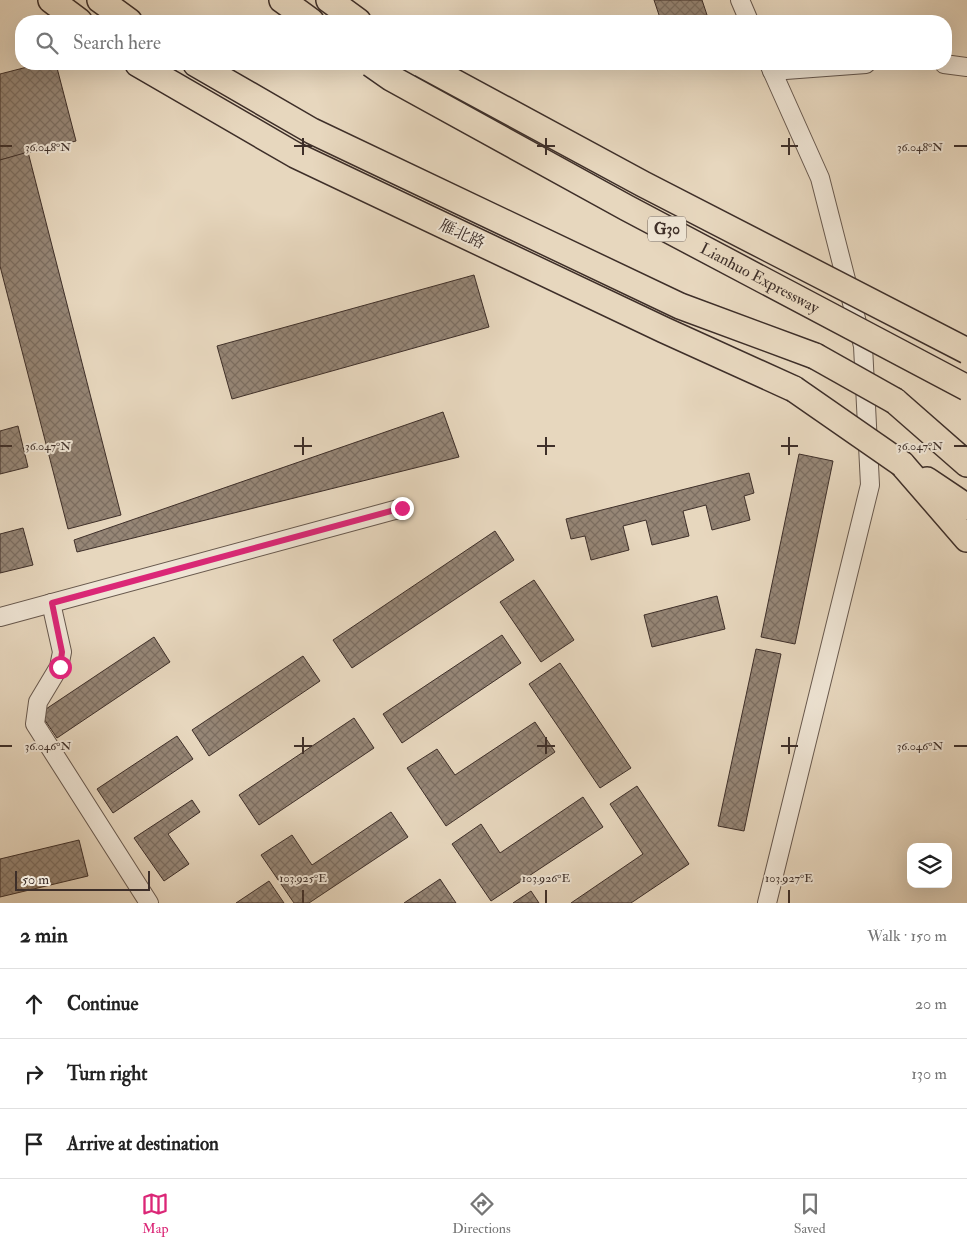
<!DOCTYPE html>
<meta charset="utf-8">
<style>
:root{--surface:#fff;--page:#f2f2f2;--text:#222;--muted:#767676;--line:#e0e0e0;--accent:#db2777}
body{margin:0;font-family:"IM FELL Double Pica","Noto Serif SC",serif;background:var(--page);color:var(--text)}
.controls{position:absolute;right:15px;bottom:15px;display:grid;overflow:hidden;border-radius:10px;box-shadow:0 5px 20px #0002}
.controls button{width:45px;height:45px;display:grid;place-items:center;padding:0;border:0;border-bottom:1px solid var(--line);background:var(--surface);color:var(--text);font:25px sans-serif}
.scale{position:absolute;left:15px;bottom:12px;width:135px;box-sizing:border-box;padding-left:5px;border:2px solid #3e2f29;border-top:0;font-size:14px;line-height:18px;white-space:nowrap;color:#3e2f29;-webkit-text-stroke:4px #efe5d5;paint-order:stroke}
.stop{position:absolute;width:15px;height:15px;margin:-11px;border:4px solid #db2777;border-radius:50%;background:#fff}
.stop.end{background:#db2777;border-color:#fff;box-shadow:0 1px 5px #0008}
.list{margin:0;padding:0;list-style:none}
h2{display:flex;justify-content:space-between;align-items:center;height:65px;margin:0;padding:0 20px;font-size:21px}
h2 small{font-size:16px;font-weight:400;color:var(--muted)}
.list li{display:grid;grid-template-columns:32px 1fr auto;gap:15px;align-items:center;box-sizing:border-box;height:70px;padding:0 20px;border-top:1px solid var(--line)}
.list b{display:block;font-size:19px;white-space:nowrap}
.list em{font-size:16px;font-style:normal;color:var(--muted)}
.icon{flex:none;width:28px;height:28px;fill:none;stroke:currentColor;stroke-width:2;stroke-linecap:round;stroke-linejoin:round}
.map{position:relative;flex:none;width:967px;height:903px;overflow:hidden}
.search{position:absolute;background:var(--surface);box-shadow:0 5px 20px #0002;left:15px;right:15px;top:15px;height:55px;display:flex;align-items:center;gap:12px;box-sizing:border-box;padding:0 18px;border-radius:20px;color:var(--muted);font-size:19px}
.sheet{height:275px;background:var(--surface)}
nav{display:flex;justify-content:space-around;align-items:center;box-sizing:border-box;height:70px;border-top:1px solid var(--line);background:var(--surface);font-size:14px;color:var(--muted)}
nav a{display:grid;justify-items:center;gap:2px}
nav .on{color:var(--accent)}
.map>svg:first-child{display:block}
</style>
<div class="map">
<svg width="967" height="903" viewBox="0 0 967 903">
<defs>
<pattern id="building-cross-hatch" width="8" height="8" patternUnits="userSpaceOnUse" patternTransform="scale(1.25)"><rect width="8" height="8" fill="#968676"/><path d="M0 0l8 8M0 8l8-8" fill="none" stroke="#7c6e61"/></pattern>
</defs>
<rect width="100%" height="100%" fill="#e7d7be"/>
<filter id="stains"><feTurbulence type="fractalNoise" baseFrequency=".004" numOctaves="4"/><feColorMatrix values="0 0 0 0 .2 0 0 0 0 .09 0 0 0 0 .02 0 0 0 .5 -.17"/></filter>
<radialGradient id="worn" r=".72"><stop offset=".6" stop-color="#630" stop-opacity="0"/><stop offset="1" stop-color="#630" stop-opacity=".3"/></radialGradient>
<g fill="url(#building-cross-hatch)" stroke="#3e2f29">
<path d="M654,0h48l7,21h-48z"/>
<path d="M39,64h17l20,77 -76,19v-86z"/>
<path d="M28,152l93,363 -53,14 -68,-263v-106z"/>
<path d="M474,275l15,52 -257,72 -15,-53z"/>
<path d="M443,412l16,45 -382,95 -3,-12z"/>
<path d="M18,426l10,41 -28,7v-43z"/>
<path d="M799,454l34,7 -38,183 -34,-7z"/>
<path d="M749,473l5,20 -10,3 6,24 -38,10 -6,-25 -23,6 6,25 -37,9 -6,-25 -23,6 6,24 -38,10 -6,-24 -14,3 -5,-20z"/>
<path d="M23,528l10,37 -33,8v-39z"/>
<path d="M495,531l19,29 -162,108 -19,-28z"/>
<path d="M534,580l40,60 -33,22 -41,-60z"/>
<path d="M717,596l8,33 -73,18 -8,-32z"/>
<path d="M502,635l19,28 -119,80 -19,-29z"/>
<path d="M154,637l16,25 -113,76 -17,-25z"/>
<path d="M756,649l25,5 -37,177 -26,-5z"/>
<path d="M303,656l17,25 -111,75 -17,-26z"/>
<path d="M560,663l71,105 -31,20 -71,-104z"/>
<path d="M354,718l20,30 -115,77 -20,-30z"/>
<path d="M535,722l20,30 -109,74 -39,-58 30,-19 18,26z"/>
<path d="M177,736l16,23 -80,54 -16,-24z"/>
<path d="M637,786l52,78 -58,39h-60l72,-49 -33,-50z"/>
<path d="M583,797l20,30 -112,74 -39,-57 29,-20 19,29z"/>
<path d="M192,800l8,12 -32,22 21,30 -25,17 -30,-43z"/>
<path d="M391,812l17,25 -99,66h-15l-33,-48 31,-20 20,30z"/>
<path d="M79,840l9,36 -88,21v-38z"/>
<path d="M440,879l16,24h-52z"/>
<path d="M269,881l15,22h-48z"/>
<path d="M531,891l8,12h-26z"/>
</g>
<g fill="none" stroke-linecap="round" stroke-linejoin="round">
<g stroke="#68594e" stroke-width="20">
<g id="minor">
<path d="M740,0l9,21"/>
<path d="M944,64l23,3"/>
<path d="M772,71l94,-7"/>
<path d="M51,603l11,49 -3,15 -21,35 -3,22 114,179"/>
<path d="M0,617l402,-109"/>
<path d="M767,903l103,-418 -7,-139 -43,-168 -51,-114"/>
</g>
</g>
<g stroke="#3e2f29" stroke-width="28">
<g id="highway">
<path d="M51,0l28,21"/>
<path d="M100,0l29,21"/>
<path d="M282,0l29,21"/>
<path d="M329,0l29,21"/>
<path d="M138,64l157,91 369,175 130,59"/>
<path d="M196,64l116,67 368,175 135,50"/>
<path d="M895,401l72,63"/>
<path d="M902,464l65,75"/>
<path d="M927,480l40,27"/>
</g>
</g>
<use href="#minor" stroke="#efe5d5" stroke-width="18"/>
<use href="#highway" stroke="#e7d7be" stroke-width="25"/>
<g stroke="#3e2f29" stroke-width="28" stroke-linecap="butt">
<g id="highway-bridge">
<path id="s1" d="M371,64l20,14 236,130 340,180"/>
<path d="M421,64l222,120 324,167"/>
<path d="M815,356l80,45"/>
<path d="M794,389l108,75"/>
</g>
</g>
<use href="#highway-bridge" stroke="#e7d7be" stroke-width="25"/>
</g>
<g fill="none" stroke-linecap="round" stroke-linejoin="round">
<path stroke="#db2777" stroke-width="6" d="M60,667l2,-15 -10,-49 350,-95"/>
</g>
<path fill="none" stroke="#3e2f29" stroke-width="2" d="M303,138v17M546,138v17M789,138v17M0,146h12M294,146h18M537,146h18M781,146h17M954,146h13M303,437v18M546,437v18M789,437v18M0,446h12M294,446h18M537,446h18M781,446h17M954,446h13M303,737v17M546,737v17M789,737v17M0,746h12M294,746h18M537,746h18M781,746h17M954,746h13M303,890v13M546,890v13M789,890v13"/>
<g text-anchor="middle" dominant-baseline="central" stroke-width="4" stroke-linejoin="round" paint-order="stroke">
<rect fill="#efe5d5" stroke="#73665d" stroke-width="1" x="648" y="216.5" width="38" height="25" rx="4"/>
<g font-size="15" font-weight="bold" fill="#3e2f29">
<text x="667" y="229">G30</text>
</g>
<g font-size="16" fill="#3e2f29" stroke="#efe5d5">
<text transform="translate(462 234) rotate(25)">雁北路</text>
<text stroke="none"><textPath href="#s1" startOffset="444">Lianhuo Expressway</textPath></text>
</g>
</g>
<g font-size="12" text-anchor="middle" fill="#3e2f29" stroke="#efe5d5" stroke-width="4" stroke-linejoin="round" paint-order="stroke">
<text x="48" y="151">36.048°N</text>
<text x="920" y="151">36.048°N</text>
<text x="48" y="450">36.047°N</text>
<text x="920" y="450">36.047°N</text>
<text x="48" y="750">36.046°N</text>
<text x="920" y="750">36.046°N</text>
<text x="303" y="882">103.925°E</text>
<text x="546" y="882">103.926°E</text>
<text x="789" y="882">103.927°E</text>
</g>
<rect width="100%" height="100%" filter="url(#stains)"/>
<rect width="100%" height="100%" fill="url(#worn)"/>
</svg>
<div class="controls">
<button><svg class="icon" aria-label="layers" viewBox="0 0 24 24"><path d="M12 4l9 5-9 5-9-5zM3 14l9 5 9-5"/></svg></button>
</div>
<div class="scale">50 m</div>
<div class="stop" style="left:60px;top:667px"></div>
<div class="stop end" style="left:402px;top:508px"></div>
<div class="search"><svg class="icon" aria-label="search" viewBox="0 0 24 24"><circle cx="10" cy="10" r="6"/><path d="M15 15l6 6"/></svg>Search here</div>
</div>
<section class="sheet">
<h2>2 min<small>Walk · 150 m</small></h2>
<ul class="list">
<li><svg class="icon" aria-label="ahead" viewBox="0 0 24 24"><path d="M12 20V5M6 11l6-6 6 6"/></svg><div><b>Continue</b></div><em>20 m</em></li>
<li><svg class="icon" aria-label="right" viewBox="0 0 24 24"><path d="M7 20v-9h11M14 6l5 5-5 5"/></svg><div><b>Turn right</b></div><em>130 m</em></li>
<li><svg class="icon" aria-label="arrive" viewBox="0 0 24 24"><path d="M6 21V4h12l-3 4 3 4H6"/></svg><div><b>Arrive at destination</b></div></li>
</ul>
</section>
<nav>
<a class="on"><svg class="icon" aria-label="map" viewBox="0 0 24 24"><path d="M3 6l6-2 6 2 6-2v14l-6 2-6-2-6 2zM9 4v14M15 6v14"/></svg>Map</a>
<a><svg class="icon" aria-label="directions" viewBox="0 0 24 24"><path d="M12 3l9 9-9 9-9-9zM9 14v-3h6M13 9l2 2-2 2"/></svg>Directions</a>
<a><svg class="icon" aria-label="saved" viewBox="0 0 24 24"><path d="M7 4h10v16l-5-4-5 4z"/></svg>Saved</a>
</nav>
